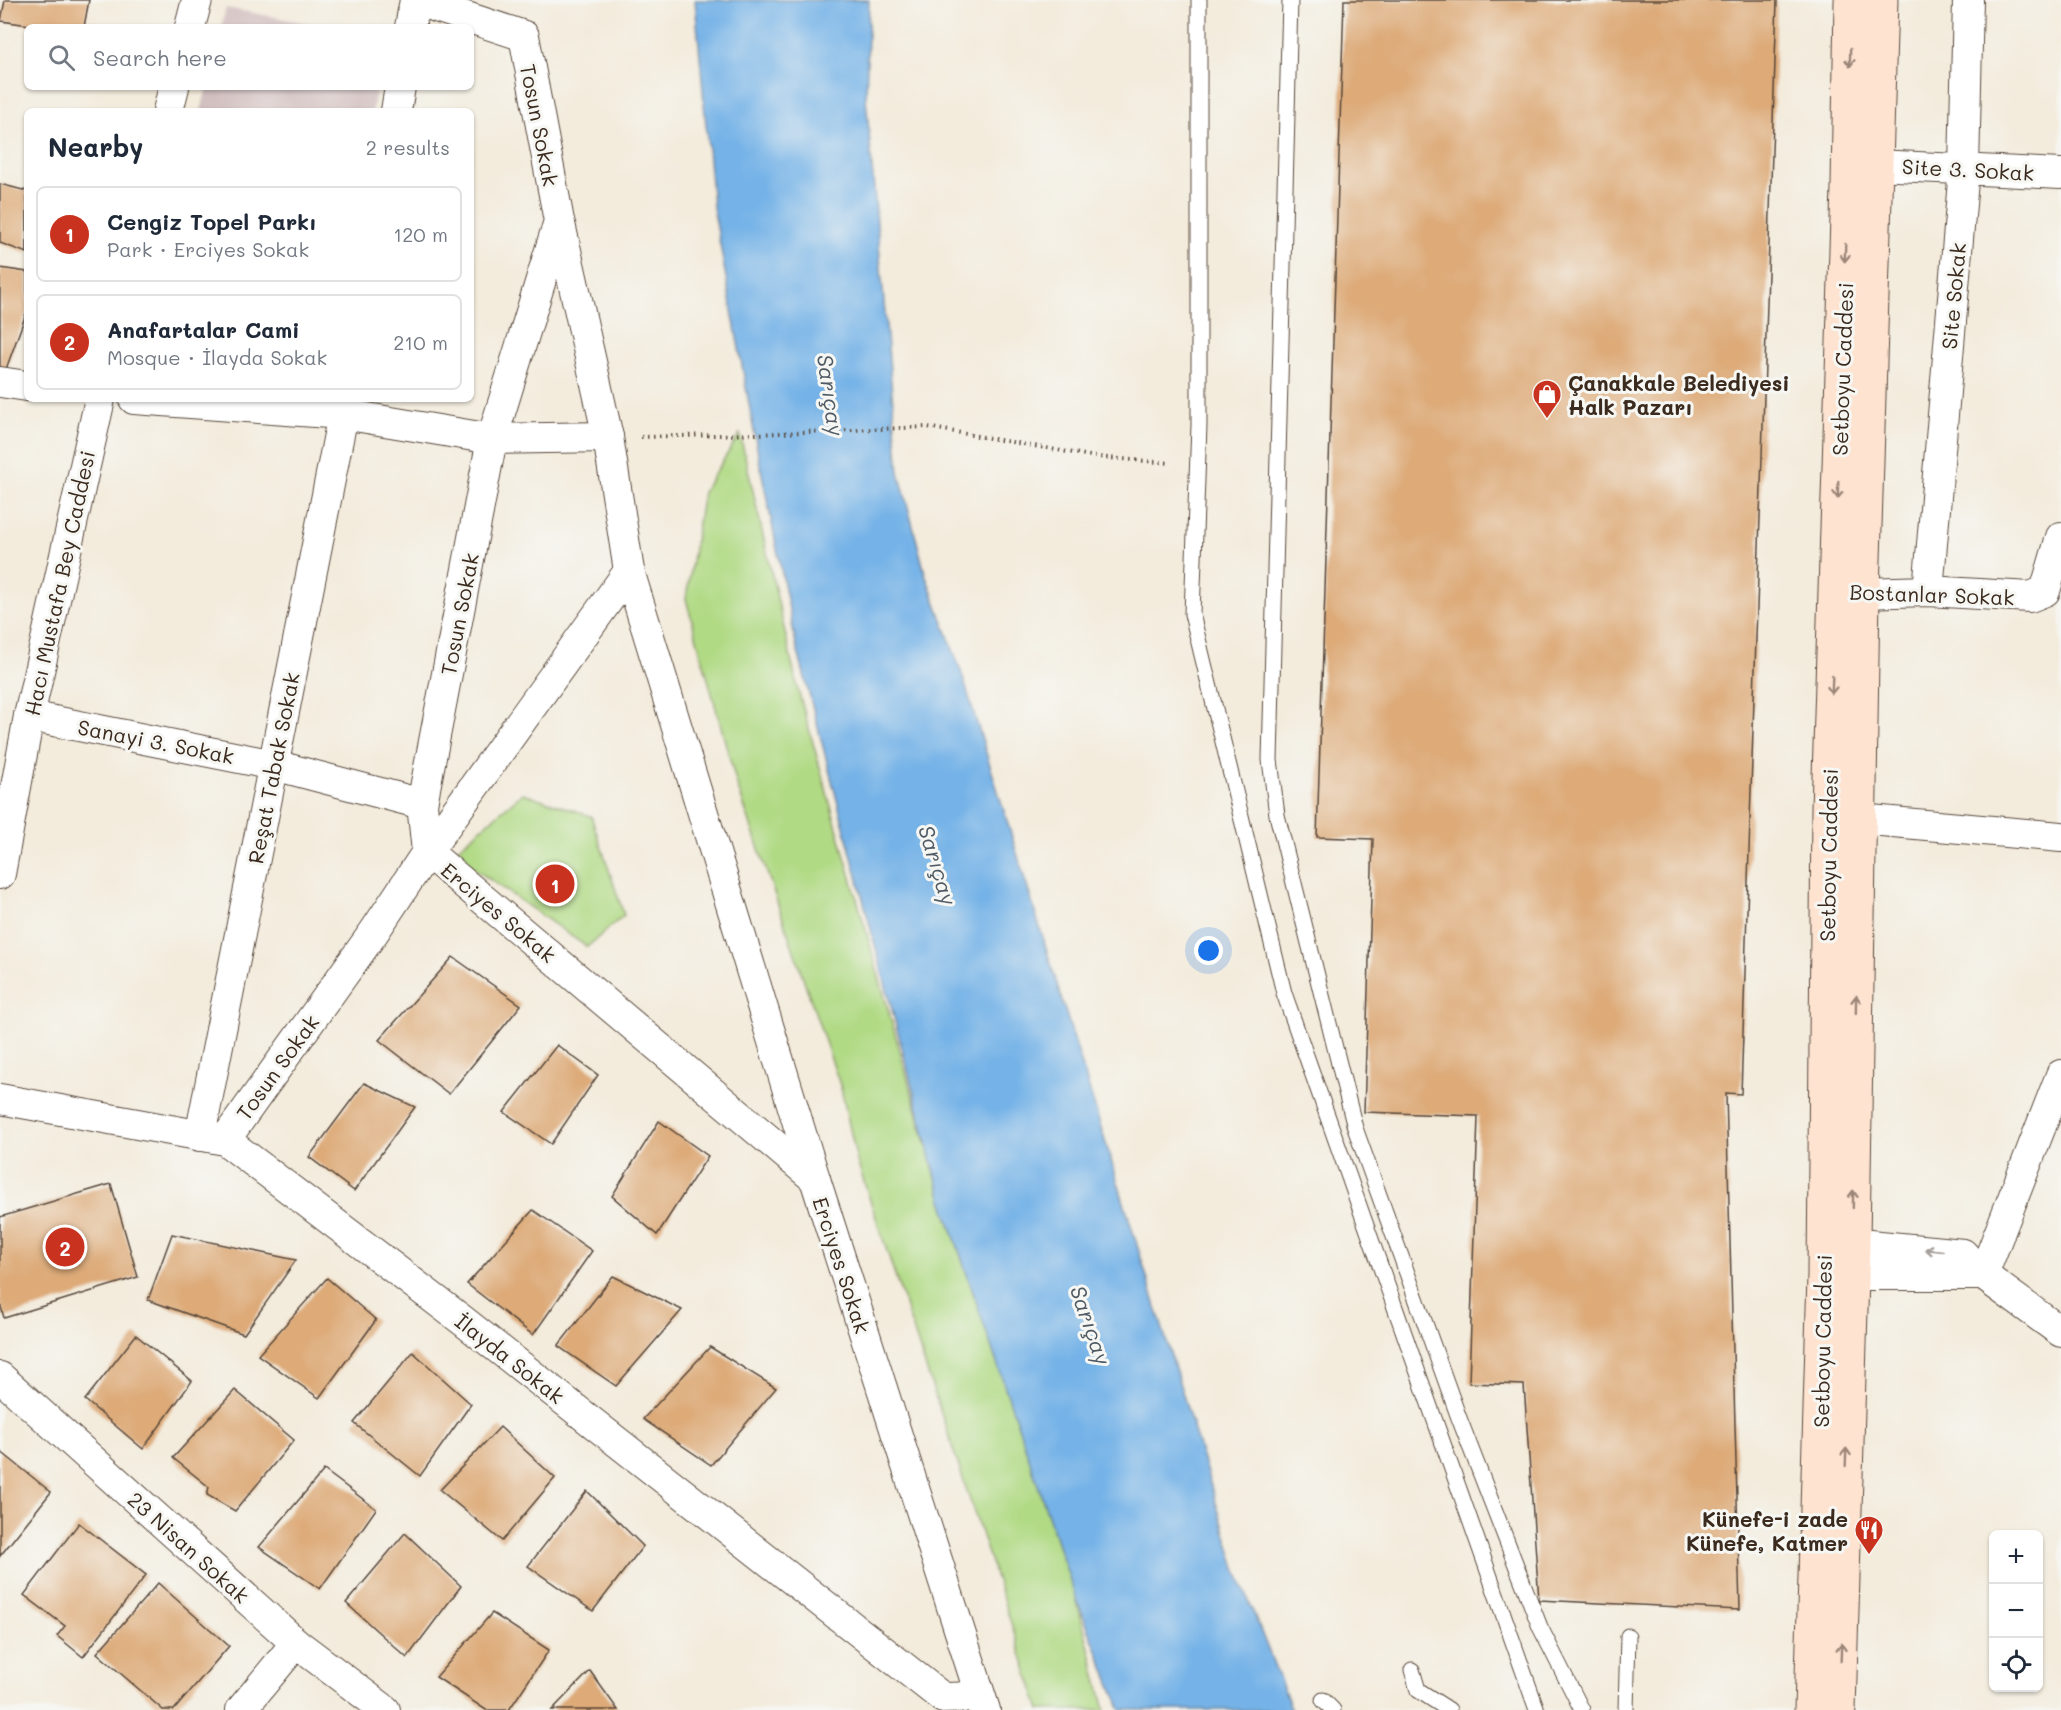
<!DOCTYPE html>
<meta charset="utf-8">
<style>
:root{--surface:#fff;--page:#f6f6f7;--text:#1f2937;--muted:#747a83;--line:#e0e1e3;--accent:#c8321e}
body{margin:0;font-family:Mali,sans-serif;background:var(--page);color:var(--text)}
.controls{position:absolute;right:18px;bottom:18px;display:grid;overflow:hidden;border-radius:9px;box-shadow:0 2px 4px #0004}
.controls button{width:54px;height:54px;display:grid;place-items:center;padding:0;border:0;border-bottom:2px solid var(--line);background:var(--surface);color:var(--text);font:30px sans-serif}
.you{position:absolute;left:1209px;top:951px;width:21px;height:21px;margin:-15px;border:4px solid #fff;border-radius:50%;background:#1a73e8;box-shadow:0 0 0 9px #1a73e833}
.badge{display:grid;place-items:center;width:39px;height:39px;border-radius:50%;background:var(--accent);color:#fff;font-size:20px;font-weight:700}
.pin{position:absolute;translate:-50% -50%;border:3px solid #fff;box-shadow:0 2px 6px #0006}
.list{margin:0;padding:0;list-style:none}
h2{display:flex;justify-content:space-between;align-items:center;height:78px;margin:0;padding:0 24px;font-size:26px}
h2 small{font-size:20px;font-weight:400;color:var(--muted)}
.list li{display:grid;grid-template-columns:39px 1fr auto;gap:18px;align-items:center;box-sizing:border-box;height:96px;margin:0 12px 12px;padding:0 12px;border:2px solid var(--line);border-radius:9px}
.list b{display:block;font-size:22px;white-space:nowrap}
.list p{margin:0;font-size:20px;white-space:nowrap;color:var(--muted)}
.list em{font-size:20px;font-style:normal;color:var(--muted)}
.icon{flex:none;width:33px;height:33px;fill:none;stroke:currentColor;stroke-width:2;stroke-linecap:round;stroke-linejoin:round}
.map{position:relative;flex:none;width:2061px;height:1710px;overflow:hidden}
.search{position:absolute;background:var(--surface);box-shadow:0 2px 4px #0004;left:24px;top:24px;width:450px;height:66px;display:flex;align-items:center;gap:15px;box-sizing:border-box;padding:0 21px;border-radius:9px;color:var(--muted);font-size:22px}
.panel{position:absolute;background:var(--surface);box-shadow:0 2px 4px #0004;left:24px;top:108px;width:450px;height:294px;border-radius:9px}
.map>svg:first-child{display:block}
</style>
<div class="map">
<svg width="2061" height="1710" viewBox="0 0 2061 1710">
<rect width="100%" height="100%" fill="#f6f6f2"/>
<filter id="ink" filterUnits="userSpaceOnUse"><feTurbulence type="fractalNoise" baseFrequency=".0167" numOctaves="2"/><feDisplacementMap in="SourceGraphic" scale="12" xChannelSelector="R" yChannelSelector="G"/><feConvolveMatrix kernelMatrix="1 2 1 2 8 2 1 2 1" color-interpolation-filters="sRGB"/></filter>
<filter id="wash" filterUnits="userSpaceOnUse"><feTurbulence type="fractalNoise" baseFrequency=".008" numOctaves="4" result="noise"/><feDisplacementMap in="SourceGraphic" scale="24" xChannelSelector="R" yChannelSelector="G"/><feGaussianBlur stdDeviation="1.35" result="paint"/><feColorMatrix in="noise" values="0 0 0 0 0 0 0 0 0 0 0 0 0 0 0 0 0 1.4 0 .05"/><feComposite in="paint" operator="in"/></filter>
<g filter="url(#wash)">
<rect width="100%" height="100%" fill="#f3ebdb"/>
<g fill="#d2bfc0">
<path d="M226,8l102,19h-107z"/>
<path d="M207,87h170l-5,24h-171z"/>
</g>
<g fill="#b1da85" stroke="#768252" stroke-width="1.5">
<path d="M740,434l58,256 144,510 134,398 29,112h-65l-183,-549 -16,-73 -104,-303 -51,-186 17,-107z"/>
<path d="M523,793l68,23 33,99 -37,32 -135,-94z"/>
</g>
<path fill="#75b2e7" stroke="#586e82" stroke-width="1.5" d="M695,0h174l-3,98 33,374 26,101 37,101 275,897 55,139h-171l-45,-112 -134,-398 -146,-556 -37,-185 -46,-253z"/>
<g id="blocks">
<g fill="#ddaa78">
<path d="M5,0h84l-5,27h-40l-43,-6z"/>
<path d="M1344,0h433l-36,1094 -15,-1 14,517 -201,-10 -15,-215 -55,-2 9,-267 -114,-4 9,-273 -56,-2z"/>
<path d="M0,184l27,7v62l-27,-10z"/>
<path d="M0,268l27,4v39l-22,61 -5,-1z"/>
<path d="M453,957l68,48 -72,89 -70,-54z"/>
<path d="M557,1045l41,30 -47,69 -47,-32z"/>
<path d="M364,1083l51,24 -61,84 -45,-34z"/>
<path d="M659,1121l49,35 -51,79 -45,-39z"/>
<path d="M111,1184l27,93 -134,41 -4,-15v-86z"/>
<path d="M533,1210l59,41 -59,84 -66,-51z"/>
<path d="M172,1234l124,26 -52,74 -96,-34z"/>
<path d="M613,1276l69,34 -66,76 -58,-40z"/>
<path d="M327,1278l49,42 -57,78 -61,-43z"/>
<path d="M136,1335l56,46 -49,68 -58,-49z"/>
<path d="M710,1347l66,41 -65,77 -68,-46z"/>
<path d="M413,1352l58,52 -51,72 -66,-53z"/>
<path d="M235,1390l59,50 -59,71 -28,-16 2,-8 -36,-29z"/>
<path d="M500,1427l55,51 -53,63 -62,-51z"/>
<path d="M0,1451l51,41 -51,64z"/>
<path d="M324,1470l52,39 -56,80 -61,-42z"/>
<path d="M587,1491l56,55 -50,65 -65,-45z"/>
<path d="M79,1523l67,52 -63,82 -26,-21 8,-10 -41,-31z"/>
<path d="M405,1533l56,53 -54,72 -61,-55z"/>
<path d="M158,1583l71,63 -55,64h-11l-66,-57z"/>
<path d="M492,1613l57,37 -40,60h-23l-50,-33z"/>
<path d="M590,1671l28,39h-66z"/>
</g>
</g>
</g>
<g filter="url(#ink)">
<use href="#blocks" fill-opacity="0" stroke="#57473a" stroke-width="1.5"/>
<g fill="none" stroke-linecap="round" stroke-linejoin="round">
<g stroke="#57473a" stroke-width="17">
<g id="lane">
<path d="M1199,0v425l-7,189 92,379 253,717"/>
<path d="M1290,0l-20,760 7,55 78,313 104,290 81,209 42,83"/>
<path d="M1412,1670l6,20 31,20"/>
<path d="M1323,1700l10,10"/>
<path d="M1626,1710l2,-74"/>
</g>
</g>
<g stroke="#57473a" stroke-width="32">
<g id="street">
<path d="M190,27l7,-27"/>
<path d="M168,111l6,-24"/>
<path d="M396,111l4,-24"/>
<path d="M1876,165l185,9"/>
<path d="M560,224l48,213 21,134 186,608"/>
<path d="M0,382l27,4"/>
<path d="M134,399l209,15 149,25 116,-2"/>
<path d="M629,571l-202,281 388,327 170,531"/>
<path d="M1839,591l24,2 65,-2 102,6 15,-6 16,-54"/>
<path d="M1928,591l36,-422 4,-169"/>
<path d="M29,716l245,49 148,39"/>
<path d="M1859,819l202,18"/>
<path d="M0,874l29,-158 71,-317"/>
<path d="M0,1099l225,41 237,180 481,378 37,-1"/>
<path d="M200,1136l146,-737"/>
<path d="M225,1140l149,-208 53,-80 -5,-48 70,-365 67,-218 -35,-185 -109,-36 -5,27"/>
<path d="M1828,1241l135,13 20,21 78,57"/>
<path d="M1827,1275h156"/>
<path d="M1983,1275l78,-200"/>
<path d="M0,1377l296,266 89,67"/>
<path d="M241,1710l55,-67"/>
</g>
</g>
<g stroke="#57473a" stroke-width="35">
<g id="secondary">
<path d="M1811,1710l13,-435 4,-467 20,-621 3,-187"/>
<path d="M1839,1710l14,-467 10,-650 18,-593"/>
</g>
</g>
<path stroke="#57473a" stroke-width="4" stroke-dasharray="1.5 4.5" stroke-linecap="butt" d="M641,437l114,-3 172,-7 169,30 75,6"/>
<use href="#lane" stroke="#fff" stroke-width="15"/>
<use href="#street" stroke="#fff" stroke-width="30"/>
<use href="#secondary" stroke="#fee3d1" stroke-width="33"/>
</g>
<defs><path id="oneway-shaft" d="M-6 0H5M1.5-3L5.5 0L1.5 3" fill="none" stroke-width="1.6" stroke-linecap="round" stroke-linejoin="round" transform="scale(1.5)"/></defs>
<g stroke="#9c8678">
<use href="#oneway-shaft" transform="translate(1850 58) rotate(91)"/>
<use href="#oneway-shaft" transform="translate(1845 253) rotate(92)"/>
<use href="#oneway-shaft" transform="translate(1838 490) rotate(92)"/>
<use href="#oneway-shaft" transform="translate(1832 685) rotate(92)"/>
<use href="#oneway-shaft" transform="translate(1856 1004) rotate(-89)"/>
<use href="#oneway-shaft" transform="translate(1853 1199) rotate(-89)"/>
<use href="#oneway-shaft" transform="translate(1846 1457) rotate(-88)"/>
<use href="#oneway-shaft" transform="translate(1841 1652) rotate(-88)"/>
</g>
<use stroke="#a79f9a" href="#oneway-shaft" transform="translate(1934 1250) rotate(-174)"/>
</g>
<defs>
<g id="shop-pin" transform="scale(1.5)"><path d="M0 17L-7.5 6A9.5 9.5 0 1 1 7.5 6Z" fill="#c8321e" stroke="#f6f6f2"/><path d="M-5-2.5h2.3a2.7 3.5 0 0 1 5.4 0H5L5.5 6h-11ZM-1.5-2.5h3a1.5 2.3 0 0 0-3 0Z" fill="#fff"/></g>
<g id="restaurant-pin" transform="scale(1.5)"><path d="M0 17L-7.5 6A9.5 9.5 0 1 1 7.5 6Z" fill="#c8321e" stroke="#f6f6f2"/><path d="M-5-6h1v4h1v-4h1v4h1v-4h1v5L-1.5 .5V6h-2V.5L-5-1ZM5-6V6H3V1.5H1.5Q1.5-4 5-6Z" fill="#fff"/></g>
</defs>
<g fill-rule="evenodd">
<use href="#shop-pin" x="1547" y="394"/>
<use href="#restaurant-pin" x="1869" y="1530"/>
</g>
<g text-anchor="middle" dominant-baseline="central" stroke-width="6" stroke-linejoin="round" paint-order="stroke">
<g font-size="21" fill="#3b2a1e" stroke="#f6f6f2">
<text transform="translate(540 125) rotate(79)">Tosun Sokak</text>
<text transform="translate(1968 169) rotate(3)">Site 3. Sokak</text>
<text transform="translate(1953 296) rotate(-85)">Site Sokak</text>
<text transform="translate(1842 369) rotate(-88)">Setboyu Caddesi</text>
<text transform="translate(59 583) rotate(-78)">Hacı Mustafa Bey Caddesi</text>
<text transform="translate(1932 594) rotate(2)">Bostanlar Sokak</text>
<text transform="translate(459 614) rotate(-79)">Tosun Sokak</text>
<text transform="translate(156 741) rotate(11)">Sanayi 3. Sokak</text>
<text transform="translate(273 768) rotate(-79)">Reşat Tabak Sokak</text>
<text transform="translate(1828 855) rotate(-89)">Setboyu Caddesi</text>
<text transform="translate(499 912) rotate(40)">Erciyes Sokak</text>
<text transform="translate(277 1067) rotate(-54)">Tosun Sokak</text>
<text transform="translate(842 1265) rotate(72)">Erciyes Sokak</text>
<text transform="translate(1822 1341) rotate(-89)">Setboyu Caddesi</text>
<text transform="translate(510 1358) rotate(38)">İlayda Sokak</text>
<text transform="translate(189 1547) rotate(42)">23 Nisan Sokak</text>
</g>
<g font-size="21" font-weight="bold" fill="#3b2a1e" stroke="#f6f6f2" text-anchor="start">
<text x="1568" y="382">Çanakkale Belediyesi<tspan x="1568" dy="24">Halk Pazarı</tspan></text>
<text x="1848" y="1518" text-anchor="end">Künefe-i zade<tspan x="1848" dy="24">Künefe, Katmer</tspan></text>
</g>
<g font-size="22" font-style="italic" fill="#4f5a64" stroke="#f6f6f2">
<text transform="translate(831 395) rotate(82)">Sarıçay</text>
<text transform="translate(938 865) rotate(73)">Sarıçay</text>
<text transform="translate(1091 1325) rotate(71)">Sarıçay</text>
</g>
</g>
</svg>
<div class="controls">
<button>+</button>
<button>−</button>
<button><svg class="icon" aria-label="locate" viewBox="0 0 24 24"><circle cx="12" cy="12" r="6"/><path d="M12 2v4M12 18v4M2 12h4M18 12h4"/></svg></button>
</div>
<div class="you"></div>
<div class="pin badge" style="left:555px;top:884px">1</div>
<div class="pin badge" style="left:65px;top:1247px">2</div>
<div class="search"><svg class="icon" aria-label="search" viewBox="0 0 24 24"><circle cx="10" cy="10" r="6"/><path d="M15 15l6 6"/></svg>Search here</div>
<section class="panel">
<h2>Nearby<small>2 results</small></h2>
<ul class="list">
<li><span class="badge">1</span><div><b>Cengiz Topel Parkı</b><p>Park · Erciyes Sokak</p></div><em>120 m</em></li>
<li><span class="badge">2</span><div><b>Anafartalar Cami</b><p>Mosque · İlayda Sokak</p></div><em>210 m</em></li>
</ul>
</section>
</div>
